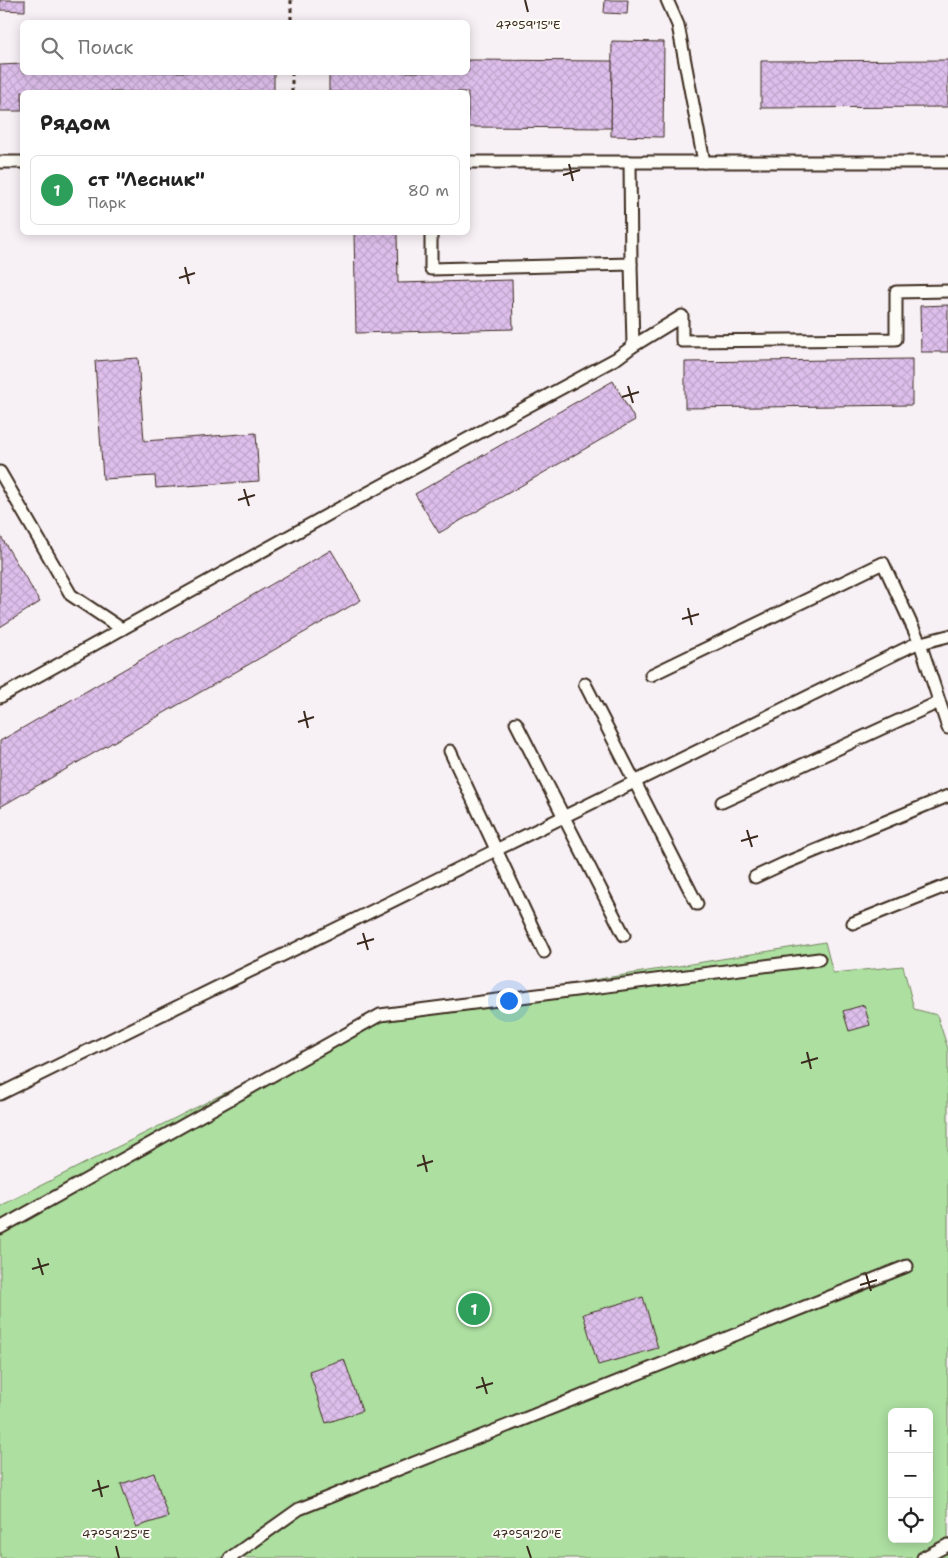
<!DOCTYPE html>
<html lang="ru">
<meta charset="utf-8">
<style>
:root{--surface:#fff;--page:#f2f2f2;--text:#222;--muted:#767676;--line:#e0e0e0;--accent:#d1495b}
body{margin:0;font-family:"Shantell Sans",sans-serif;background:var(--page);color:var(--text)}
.controls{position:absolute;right:15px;bottom:15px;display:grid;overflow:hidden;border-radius:8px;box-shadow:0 2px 12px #0003}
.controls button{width:45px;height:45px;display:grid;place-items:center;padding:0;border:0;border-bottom:1px solid var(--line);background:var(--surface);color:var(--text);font:25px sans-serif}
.you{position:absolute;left:508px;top:1000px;width:18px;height:18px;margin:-12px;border:4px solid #fff;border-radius:50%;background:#1a73e8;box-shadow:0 0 0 8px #1a73e833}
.badge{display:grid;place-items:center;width:32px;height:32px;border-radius:50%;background:var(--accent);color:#fff;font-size:16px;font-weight:700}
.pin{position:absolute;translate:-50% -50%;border:2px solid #fff;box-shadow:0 1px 5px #0006}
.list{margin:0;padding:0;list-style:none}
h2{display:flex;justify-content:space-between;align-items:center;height:65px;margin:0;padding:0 20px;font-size:21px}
h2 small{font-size:16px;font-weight:400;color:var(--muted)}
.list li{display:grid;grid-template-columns:32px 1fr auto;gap:15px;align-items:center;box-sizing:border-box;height:70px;margin:0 10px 10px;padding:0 10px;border:1px solid var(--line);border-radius:8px}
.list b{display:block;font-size:19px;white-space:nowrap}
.list p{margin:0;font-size:16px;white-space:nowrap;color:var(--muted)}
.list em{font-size:16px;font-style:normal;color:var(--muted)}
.icon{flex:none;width:28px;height:28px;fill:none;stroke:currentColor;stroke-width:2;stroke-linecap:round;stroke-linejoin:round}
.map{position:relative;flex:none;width:948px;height:1558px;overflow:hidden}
.search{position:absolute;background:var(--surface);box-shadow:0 2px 12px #0003;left:20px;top:20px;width:450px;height:55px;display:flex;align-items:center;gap:12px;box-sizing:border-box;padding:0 18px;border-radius:8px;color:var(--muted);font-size:19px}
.panel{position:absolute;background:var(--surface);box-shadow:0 2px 12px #0003;left:20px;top:90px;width:450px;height:145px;border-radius:8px}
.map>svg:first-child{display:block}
</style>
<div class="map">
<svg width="948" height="1558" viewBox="0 0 948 1558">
<defs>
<pattern id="building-cross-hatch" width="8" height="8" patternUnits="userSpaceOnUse" patternTransform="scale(1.25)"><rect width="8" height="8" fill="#debfec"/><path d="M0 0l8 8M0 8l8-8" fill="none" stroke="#bfa4ca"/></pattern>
</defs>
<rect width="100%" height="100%" fill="#f7f0f5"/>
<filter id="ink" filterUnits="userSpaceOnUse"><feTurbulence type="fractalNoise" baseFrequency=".02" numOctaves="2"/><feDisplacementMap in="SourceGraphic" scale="10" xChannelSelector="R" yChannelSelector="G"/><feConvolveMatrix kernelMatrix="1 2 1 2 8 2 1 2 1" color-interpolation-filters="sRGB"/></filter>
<g filter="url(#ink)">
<path fill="#acdfa0" stroke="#74845f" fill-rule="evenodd" d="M825,942l8,31 70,-7 11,43 23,6 11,34v509h-948v-352l380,-191zM892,1412h37v127h-37z"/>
<g fill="url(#building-cross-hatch)" stroke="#3b2a1e">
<path d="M0,0h25v11l-25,-1z"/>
<path d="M605,0h23l-1,14 -23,-1z"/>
<path d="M612,41l52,1 -1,95 -52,-1z"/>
<path d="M468,60l144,1 -1,67 -143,-1v-35h-139v-20h139z"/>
<path d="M948,60v47l-187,1v-47z"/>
<path d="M22,64v8h252v20h-252v19h-22v-46z"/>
<path d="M354,232h43l1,51 114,-3 1,49 -157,4z"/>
<path d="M948,305v47h-27l-1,-46z"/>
<path d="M138,358l6,83 112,-8 3,48 -103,7 -1,-12 -52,3 -8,-118z"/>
<path d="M912,359v46l-227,3v-46z"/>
<path d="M613,381l22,39 -196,113 -24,-39z"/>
<path d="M0,535l40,67 -40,25z"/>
<path d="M331,550l30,50 -361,207v-66z"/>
<path d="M864,1005l6,20 -21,6 -6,-20z"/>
<path d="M643,1297l15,51 -60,17 -15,-51z"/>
<path d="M344,1359l18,52 -36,12 -17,-52z"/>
<path d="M154,1473l14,44 -32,10 -15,-43z"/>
</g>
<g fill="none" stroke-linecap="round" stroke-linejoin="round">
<g stroke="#3b2a1e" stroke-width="15">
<g id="lane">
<path d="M667,0l11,25 26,137"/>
<path d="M0,162h22"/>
<path d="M468,162h480"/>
<path d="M431,232v37l200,-5 -1,-102"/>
<path d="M633,346l49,-30v25l214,-2v-47l52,-1"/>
<path d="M0,472l71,123 51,34 218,-121 277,-150 16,-12 -2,-82"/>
<path d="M651,675l232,-112 37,80 28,85"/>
<path d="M585,684l112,220"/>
<path d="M0,697l122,-68"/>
<path d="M516,723l108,212"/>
<path d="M450,751l94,201"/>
<path d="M722,802l217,-100"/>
<path d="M755,877l28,-13 165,-68"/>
<path d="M853,923l95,-38"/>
<path d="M0,1094l913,-449 35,-9"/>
<path d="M0,1228l380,-213 439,-56"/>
<path d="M230,1558l69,-49 608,-243"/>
<path d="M923,1558l25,-13"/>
</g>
</g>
<g stroke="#3b2a1e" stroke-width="3" stroke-dasharray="4 4" stroke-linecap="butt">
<path d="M291,0v22"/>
<path d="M292,72v20"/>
</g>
<use href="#lane" stroke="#fdfcf7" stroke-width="11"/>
</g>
</g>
<path fill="none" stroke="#3b2a1e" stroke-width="2" d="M525,0l3,12M569,164l4,17M563,175l17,-5M185,267l4,17M179,278l16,-5M628,386l5,17M622,397l17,-5M244,489l5,17M238,500l17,-5M688,608l4,17M682,619l17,-5M304,711l4,17M298,722l16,-5M747,830l5,17M741,841l17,-5M363,933l5,17M357,944l17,-5M807,1052l4,17M801,1063l17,-5M423,1155l4,17M417,1166l16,-5M38,1258l5,17M32,1269l17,-5M866,1274l5,17M860,1285l17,-5M482,1377l5,17M476,1388l17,-5M98,1480l4,17M92,1491l17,-5M116,1546l3,12M527,1546l4,12"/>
<g font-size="12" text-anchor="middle" fill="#3b2a1e" stroke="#fdfcf7" stroke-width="4" stroke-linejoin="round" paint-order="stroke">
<text x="528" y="29">47°59'15"E</text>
<text x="116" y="1538">47°59'25"E</text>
<text x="527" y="1538">47°59'20"E</text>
</g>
</svg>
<div class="controls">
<button>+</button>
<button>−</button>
<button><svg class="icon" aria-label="locate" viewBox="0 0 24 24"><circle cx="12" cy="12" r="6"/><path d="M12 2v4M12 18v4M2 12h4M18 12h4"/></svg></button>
</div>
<div class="you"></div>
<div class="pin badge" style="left:474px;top:1309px;background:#2e9e5b">1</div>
<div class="search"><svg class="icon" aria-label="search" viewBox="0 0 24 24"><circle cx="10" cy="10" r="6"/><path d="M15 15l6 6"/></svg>Поиск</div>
<section class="panel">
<h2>Рядом<small></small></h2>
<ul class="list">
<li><span class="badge" style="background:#2e9e5b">1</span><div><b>ст &quot;Лесник&quot;</b><p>Парк</p></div><em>80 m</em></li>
</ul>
</section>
</div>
